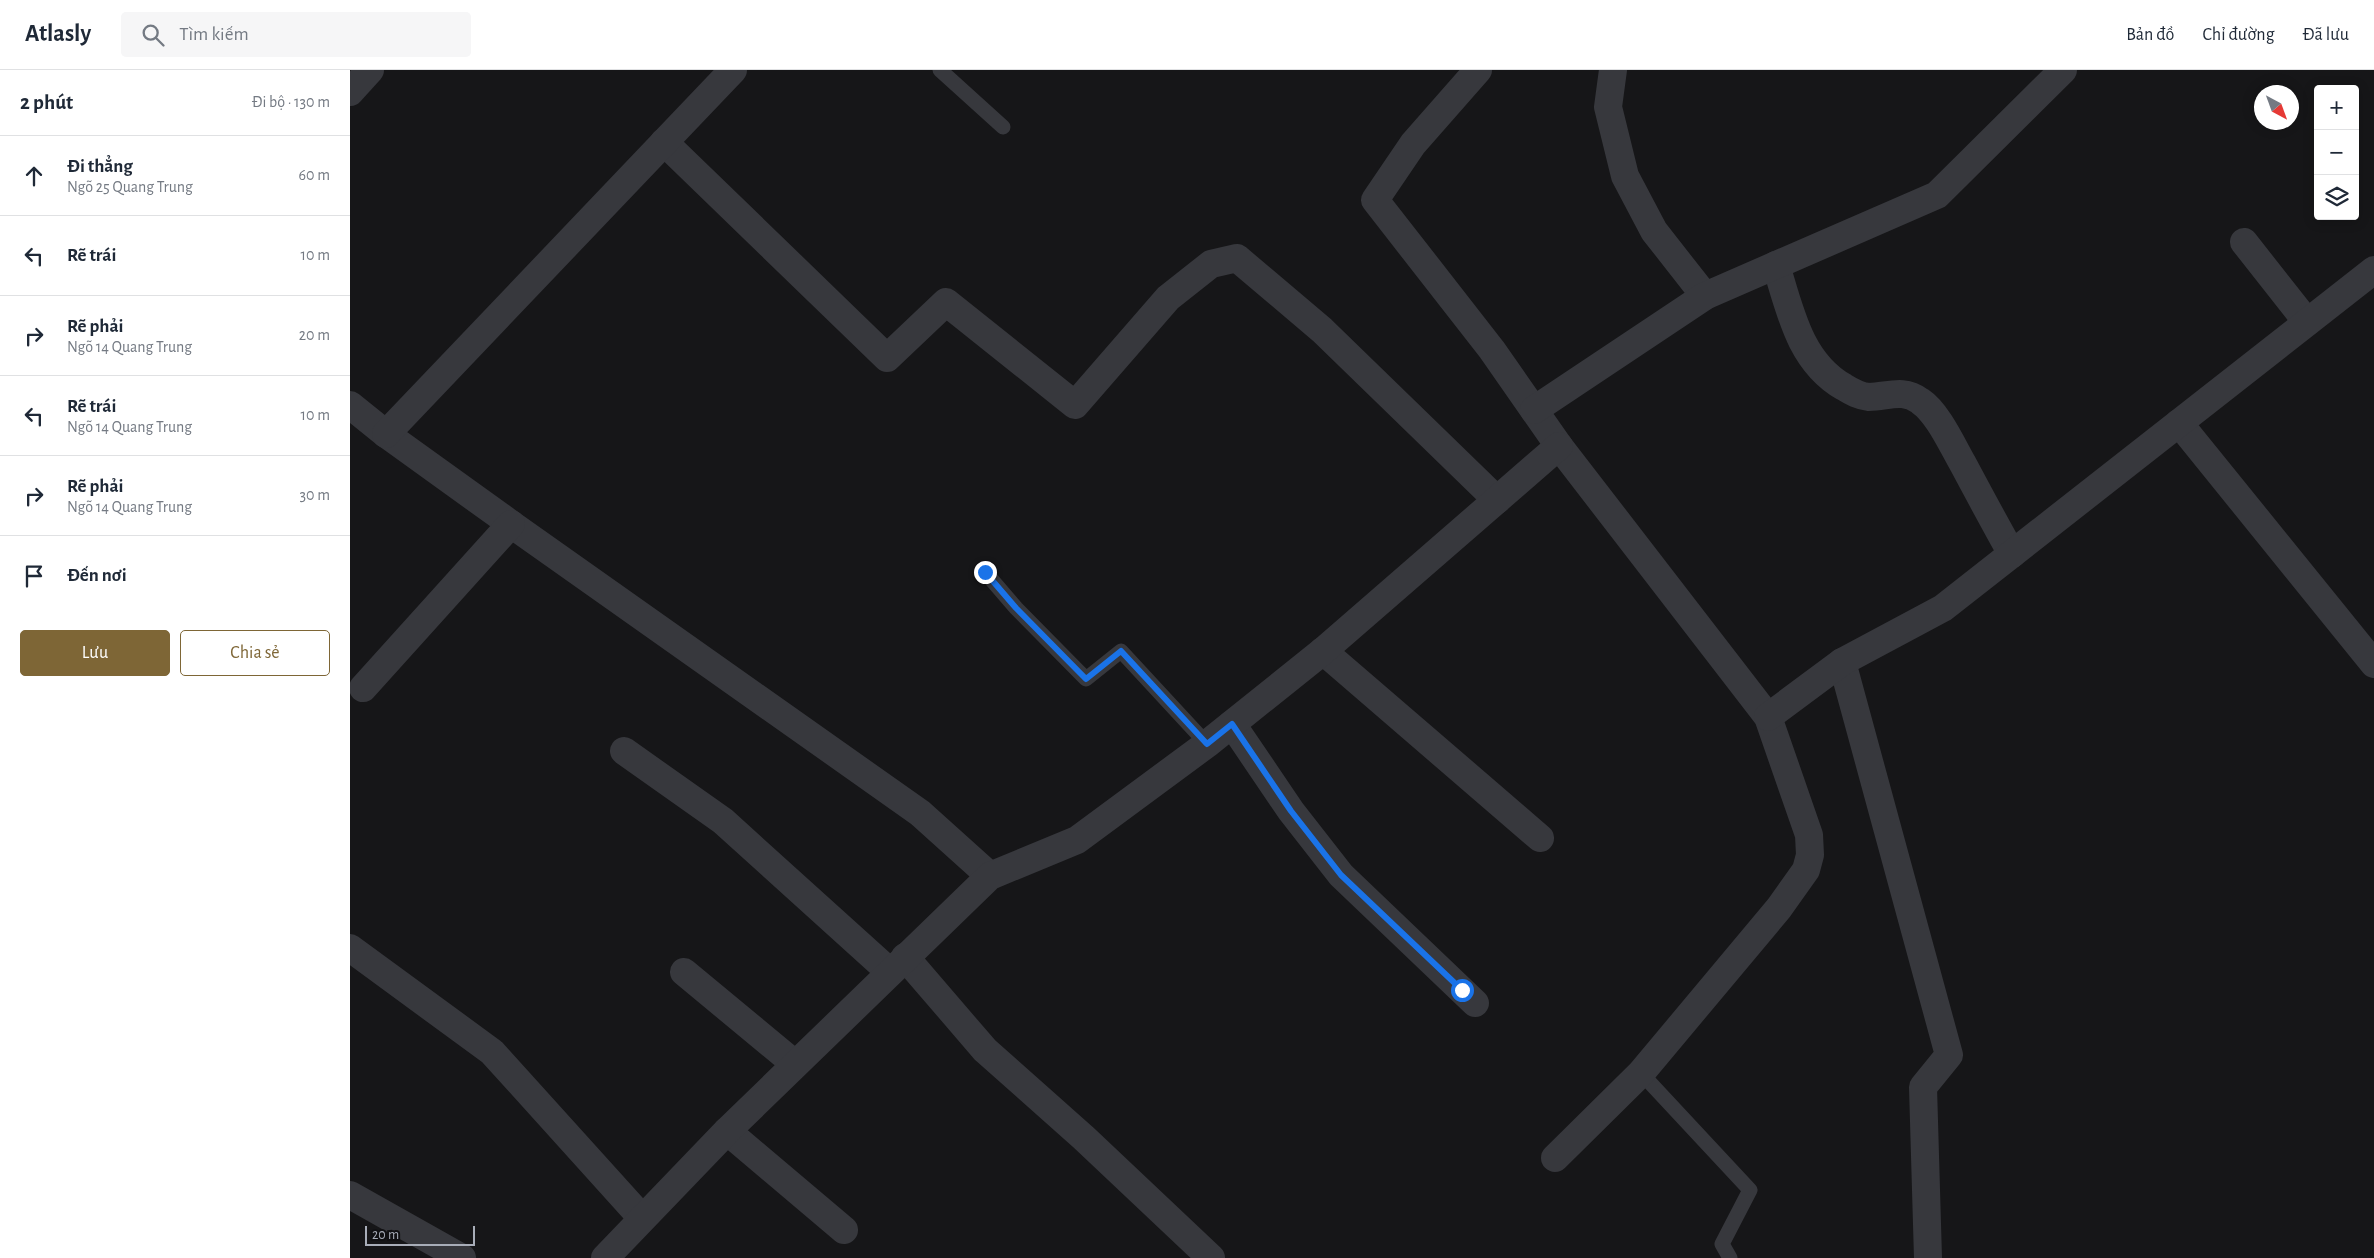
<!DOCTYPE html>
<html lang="vi">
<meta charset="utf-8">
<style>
:root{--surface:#fff;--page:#f6f6f7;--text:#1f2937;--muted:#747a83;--line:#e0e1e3;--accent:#7e6636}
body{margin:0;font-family:"Alegreya Sans",sans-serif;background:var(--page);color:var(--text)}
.controls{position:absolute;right:15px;top:15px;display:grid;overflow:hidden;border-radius:5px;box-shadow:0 2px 12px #0003}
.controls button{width:45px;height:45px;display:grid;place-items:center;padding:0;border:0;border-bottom:1px solid var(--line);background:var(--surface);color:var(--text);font:25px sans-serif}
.compass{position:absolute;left:1904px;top:15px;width:45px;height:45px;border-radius:50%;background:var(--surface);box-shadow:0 2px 12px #0003;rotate:139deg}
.scale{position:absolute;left:15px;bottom:12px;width:110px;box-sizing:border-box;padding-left:5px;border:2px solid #a8adb8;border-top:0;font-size:14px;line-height:18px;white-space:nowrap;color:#a8adb8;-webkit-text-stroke:4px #111113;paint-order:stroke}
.stop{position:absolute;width:15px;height:15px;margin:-11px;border:4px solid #1a73e8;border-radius:50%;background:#fff}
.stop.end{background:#1a73e8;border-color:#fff;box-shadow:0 1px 5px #0008}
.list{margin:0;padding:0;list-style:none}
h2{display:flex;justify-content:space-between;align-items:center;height:65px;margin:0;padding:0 20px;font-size:21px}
h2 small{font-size:16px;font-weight:400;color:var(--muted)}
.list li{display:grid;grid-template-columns:32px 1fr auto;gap:15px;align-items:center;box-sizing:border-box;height:80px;padding:0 20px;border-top:1px solid var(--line)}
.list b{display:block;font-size:19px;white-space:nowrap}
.list p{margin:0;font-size:16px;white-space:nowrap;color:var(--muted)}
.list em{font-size:16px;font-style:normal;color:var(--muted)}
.actions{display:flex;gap:10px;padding:15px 20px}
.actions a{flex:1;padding:11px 0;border:1px solid var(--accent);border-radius:5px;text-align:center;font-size:18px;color:var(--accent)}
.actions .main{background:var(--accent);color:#fff}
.icon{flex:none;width:28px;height:28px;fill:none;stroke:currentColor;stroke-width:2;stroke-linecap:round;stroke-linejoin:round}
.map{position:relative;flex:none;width:2024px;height:1188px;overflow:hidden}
header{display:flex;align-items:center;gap:30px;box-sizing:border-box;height:70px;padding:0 25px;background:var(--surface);border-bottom:1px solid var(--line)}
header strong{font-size:24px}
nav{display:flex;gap:28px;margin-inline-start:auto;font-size:18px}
.search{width:350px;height:45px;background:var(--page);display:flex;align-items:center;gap:12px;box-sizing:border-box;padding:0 18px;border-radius:5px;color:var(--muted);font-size:19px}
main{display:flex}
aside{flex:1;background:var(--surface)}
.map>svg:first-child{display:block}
</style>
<header>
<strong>Atlasly</strong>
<div class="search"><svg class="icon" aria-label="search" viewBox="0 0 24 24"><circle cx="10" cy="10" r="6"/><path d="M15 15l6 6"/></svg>Tìm kiếm</div>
<nav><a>Bản đồ</a><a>Chỉ đường</a><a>Đã lưu</a></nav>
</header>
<main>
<aside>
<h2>2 phút<small>Đi bộ · 130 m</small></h2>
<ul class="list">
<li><svg class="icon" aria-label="ahead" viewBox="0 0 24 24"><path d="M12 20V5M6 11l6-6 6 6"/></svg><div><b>Đi thẳng</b><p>Ngõ 25 Quang Trung</p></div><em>60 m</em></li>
<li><svg class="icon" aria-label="left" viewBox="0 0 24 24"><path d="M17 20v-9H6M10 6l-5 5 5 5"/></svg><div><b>Rẽ trái</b></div><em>10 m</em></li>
<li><svg class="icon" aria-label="right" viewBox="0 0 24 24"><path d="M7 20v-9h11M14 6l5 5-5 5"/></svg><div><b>Rẽ phải</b><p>Ngõ 14 Quang Trung</p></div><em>20 m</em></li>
<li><svg class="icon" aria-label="left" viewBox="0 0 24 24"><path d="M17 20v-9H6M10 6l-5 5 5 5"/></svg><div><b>Rẽ trái</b><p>Ngõ 14 Quang Trung</p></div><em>10 m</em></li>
<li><svg class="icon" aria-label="right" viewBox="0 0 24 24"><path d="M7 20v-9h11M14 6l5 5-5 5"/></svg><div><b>Rẽ phải</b><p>Ngõ 14 Quang Trung</p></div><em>30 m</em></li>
<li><svg class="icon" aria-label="arrive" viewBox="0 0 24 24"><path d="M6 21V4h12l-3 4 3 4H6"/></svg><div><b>Đến nơi</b></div></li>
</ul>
<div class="actions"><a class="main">Lưu</a><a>Chia sẻ</a></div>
</aside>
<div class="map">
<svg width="2024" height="1188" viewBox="0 0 2024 1188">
<rect width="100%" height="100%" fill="#161618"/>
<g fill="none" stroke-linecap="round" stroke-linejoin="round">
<g stroke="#37383d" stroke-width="15">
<path d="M590,0l63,57"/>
<path d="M635,502l31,36 70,71 35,-28 86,93"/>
<path d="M1291,1003l109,117 -28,54 8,14"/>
</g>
<g stroke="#37383d" stroke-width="28">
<path d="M1128,0l-65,74 -38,56 117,150 67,96 209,271 41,118 1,20 -4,15 -27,38 -138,165 -86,85"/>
<path d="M1263,0l-5,37 17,69 29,55 51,65"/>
<path d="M0,22l20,-22"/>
<path d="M314,72l223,216 59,-56 129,103 93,-107 43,-34 26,-6 85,72 175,170"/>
<path d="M1894,172l63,80"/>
<path d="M1426,195c14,46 24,97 68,122 8,5 15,9 25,10 18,0 34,-9 51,4 18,12 32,44 43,63 16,30 32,60 49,90"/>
<path d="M0,335l36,29 125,90 409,289 70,63"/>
<path d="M1184,340l171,-114 232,-101 126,-125"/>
<path d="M1829,353l195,241"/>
<path d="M36,364l347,-364"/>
<path d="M973,581l217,187"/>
<path d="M1492,592l107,393 -26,32 5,171"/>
<path d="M13,618l148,-164"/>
<path d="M1418,647l74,-55 101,-54 431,-338"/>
<path d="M882,654l59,87 50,64 134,128"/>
<path d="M274,681l99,70 167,151"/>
<path d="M0,878l142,104 150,166"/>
<path d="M555,887l80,93 99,88 127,120"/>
<path d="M334,902l111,92"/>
<path d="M377,1061l117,99"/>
<path d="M0,1125l112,63"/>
<path d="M255,1188l122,-127 263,-255 87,-36 130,-96 116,-93 236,-205"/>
</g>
</g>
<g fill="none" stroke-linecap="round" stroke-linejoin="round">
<path stroke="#1a73e8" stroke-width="6" d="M635,502l31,36 70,71 35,-28 86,93 25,-20 59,87 50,64 121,115"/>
</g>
</svg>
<div class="controls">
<button>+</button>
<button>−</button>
<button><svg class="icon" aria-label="layers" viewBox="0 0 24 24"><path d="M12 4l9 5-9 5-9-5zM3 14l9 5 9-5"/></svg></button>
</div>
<svg class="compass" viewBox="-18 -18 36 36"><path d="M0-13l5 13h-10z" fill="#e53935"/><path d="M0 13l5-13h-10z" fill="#747a83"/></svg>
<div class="scale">20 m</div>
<div class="stop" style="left:1112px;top:920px"></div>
<div class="stop end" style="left:635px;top:502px"></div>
</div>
</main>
